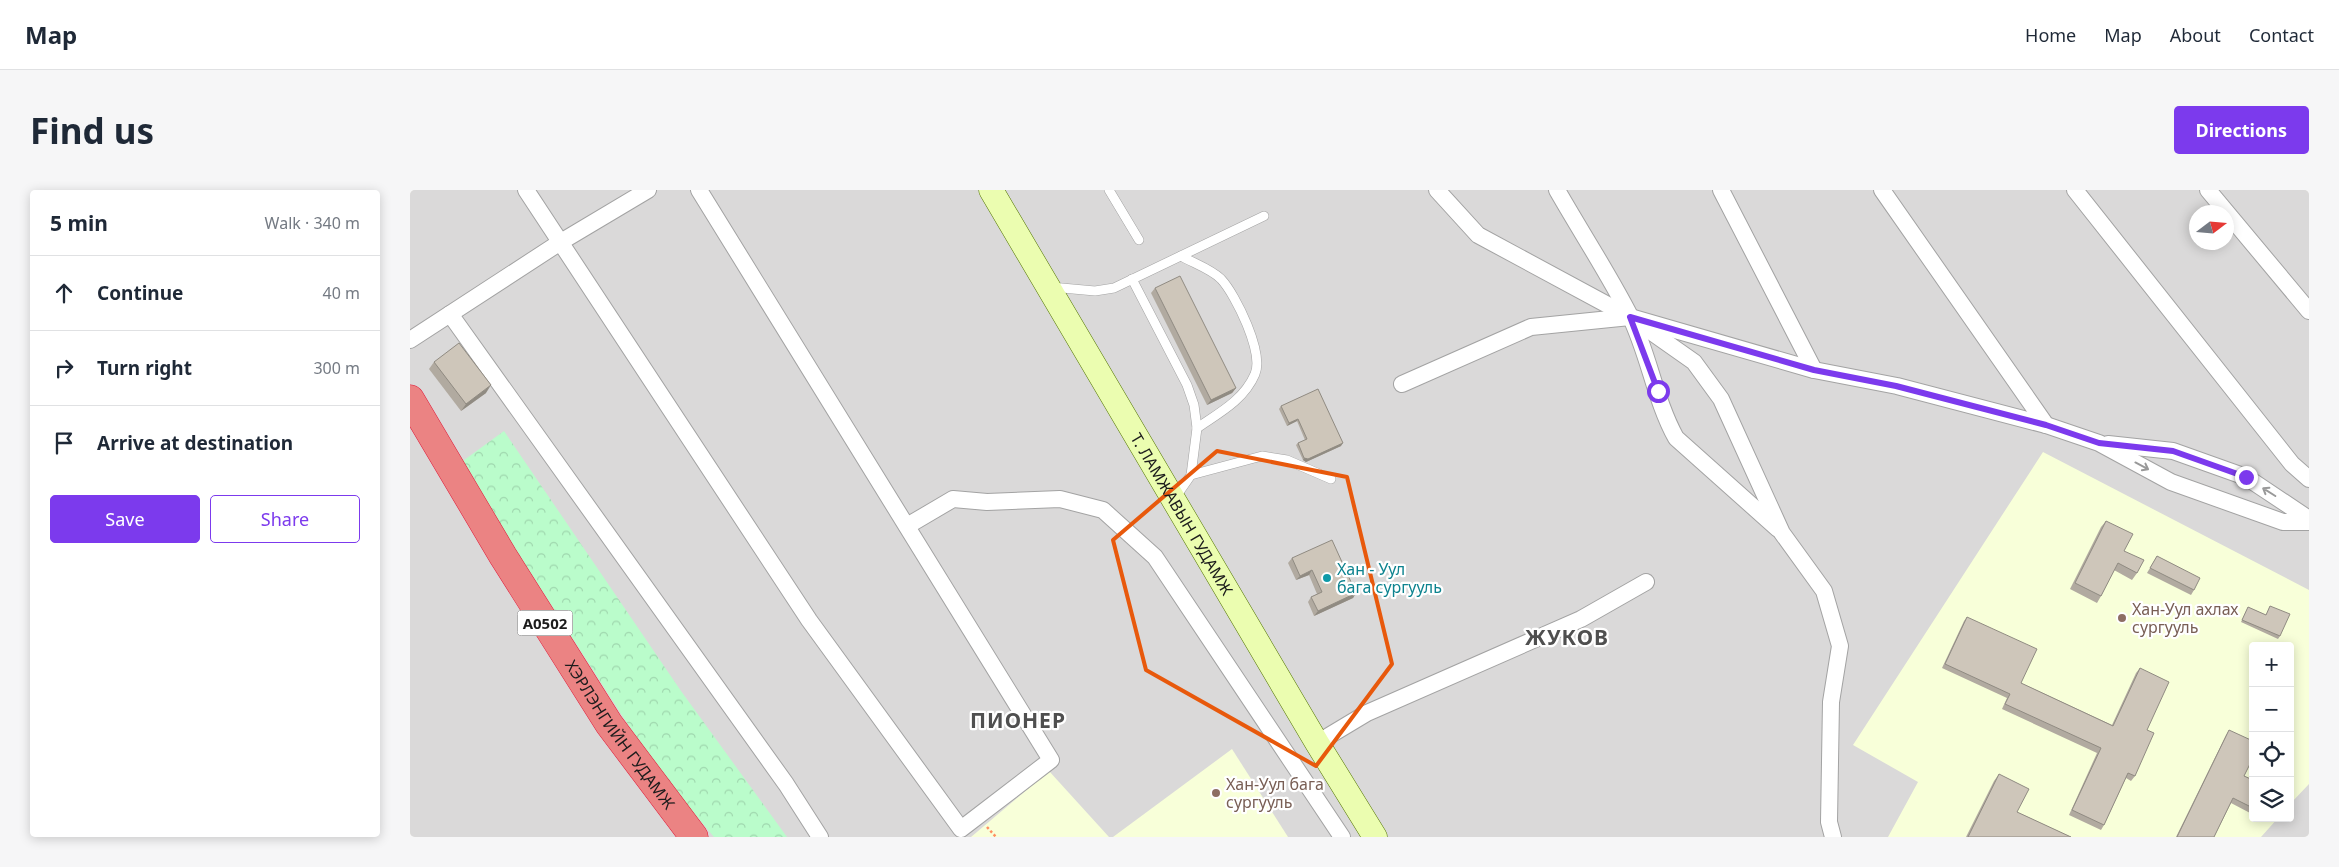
<!DOCTYPE html>
<meta charset="utf-8">
<style>
:root{--surface:#fff;--page:#f6f6f7;--text:#1f2937;--muted:#747a83;--line:#e0e1e3;--accent:#7c3aed}
body{margin:0;font-family:"Noto Sans",sans-serif;background:var(--page);color:var(--text)}
.controls{position:absolute;right:15px;bottom:15px;display:grid;overflow:hidden;border-radius:5px;box-shadow:0 2px 12px #0003}
.controls button{width:45px;height:45px;display:grid;place-items:center;padding:0;border:0;border-bottom:1px solid var(--line);background:var(--surface);color:var(--text);font:25px sans-serif}
.compass{position:absolute;left:1779px;top:15px;width:45px;height:45px;border-radius:50%;background:var(--surface);box-shadow:0 2px 12px #0003;rotate:74deg}
.stop{position:absolute;width:15px;height:15px;margin:-11px;border:4px solid #7c3aed;border-radius:50%;background:#fff}
.stop.end{background:#7c3aed;border-color:#fff;box-shadow:0 1px 5px #0008}
.list{margin:0;padding:0;list-style:none}
h2{display:flex;justify-content:space-between;align-items:center;height:65px;margin:0;padding:0 20px;font-size:21px}
h2 small{font-size:16px;font-weight:400;color:var(--muted)}
.list li{display:grid;grid-template-columns:32px 1fr auto;gap:15px;align-items:center;box-sizing:border-box;height:75px;padding:0 20px;border-top:1px solid var(--line)}
.list b{display:block;font-size:19px;white-space:nowrap}
.list em{font-size:16px;font-style:normal;color:var(--muted)}
.actions{display:flex;gap:10px;padding:15px 20px}
.actions a{flex:1;padding:11px 0;border:1px solid var(--accent);border-radius:5px;text-align:center;font-size:18px;color:var(--accent)}
.actions .main{background:var(--accent);color:#fff}
.icon{flex:none;width:28px;height:28px;fill:none;stroke:currentColor;stroke-width:2;stroke-linecap:round;stroke-linejoin:round}
.map{position:relative;flex:none;width:1899px;height:647px;overflow:hidden;border-radius:5px}
header{display:flex;align-items:center;gap:30px;box-sizing:border-box;height:70px;padding:0 25px;background:var(--surface);border-bottom:1px solid var(--line)}
header strong{font-size:24px}
nav{display:flex;gap:28px;margin-inline-start:auto;font-size:18px}
.intro{display:flex;align-items:center;justify-content:space-between;box-sizing:border-box;height:120px;padding:0 30px}
h1{margin:0;font-size:35px}
.button{padding:12px 22px;border-radius:5px;background:var(--accent);color:#fff;font-size:18px;font-weight:700}
main{display:flex;gap:30px;padding:0 30px}
aside{flex:1;background:var(--surface);border-radius:5px;box-shadow:0 2px 12px #0003}
.map>svg:first-child{display:block}
</style>
<header>
<strong>Map</strong>
<nav><a>Home</a><a>Map</a><a>About</a><a>Contact</a></nav>
</header>
<div class="intro"><h1>Find us</h1><a class="button">Directions</a></div>
<main>
<aside>
<h2>5 min<small>Walk · 340 m</small></h2>
<ul class="list">
<li><svg class="icon" aria-label="ahead" viewBox="0 0 24 24"><path d="M12 20V5M6 11l6-6 6 6"/></svg><div><b>Continue</b></div><em>40 m</em></li>
<li><svg class="icon" aria-label="right" viewBox="0 0 24 24"><path d="M7 20v-9h11M14 6l5 5-5 5"/></svg><div><b>Turn right</b></div><em>300 m</em></li>
<li><svg class="icon" aria-label="arrive" viewBox="0 0 24 24"><path d="M6 21V4h12l-3 4 3 4H6"/></svg><div><b>Arrive at destination</b></div></li>
</ul>
<div class="actions"><a class="main">Save</a><a>Share</a></div>
</aside>
<div class="map">
<svg width="1899" height="647" viewBox="0 0 1899 647">
<defs>
<pattern id="park-crowns" width="20" height="18" patternUnits="userSpaceOnUse" patternTransform="scale(1.25)"><rect width="20" height="18" fill="#bafccb"/><path d="M2 6a3 3 0 1 1 6 0M12 15a3 3 0 1 1 6 0" fill="none" stroke="#9fd7ae"/></pattern>
</defs>
<rect width="100%" height="100%" fill="#eeece1"/>
<path fill="#dad9d9" fill-rule="evenodd" d="M0,0h1899v647h-1899zM1786,22h30v30h-30zM1843,456h37v172h-37z"/>
<g fill="#f8ffd9">
<path d="M1633,262l266,138v194l-19,20v-158h-37v172h25l-17,19h-373l30,-55 -65,-37z"/>
<path d="M822,559l56,88h-175z"/>
<path d="M639,581l60,66h-138z"/>
</g>
<path fill="url(#park-crowns)" d="M94,241l177,260 106,146h-73l-48,-57 -43,-63 -163,-254z"/>
<g fill="none" stroke-linecap="round" stroke-linejoin="round">
<g stroke="#a3a3a3" stroke-width="10">
<g id="lane">
<path d="M699,0l30,50"/>
<path d="M771,66c12,7 30,13 40,23 15,16 43,74 34,95 -11,26 -36,39 -58,54"/>
<path d="M722,89l55,106 7,20 3,23 -6,47 -16,23"/>
<path d="M641,97l44,4 19,-3 150,-72"/>
<path d="M781,285l71,-19 25,4 44,19"/>
</g>
</g>
<g stroke="#a3a3a3" stroke-width="18">
<g id="street">
<path d="M116,0l283,430 152,209 90,-69 -352,-570"/>
<path d="M1027,0l41,45 152,82 64,45 27,37 61,134 42,58 16,55 -9,56 -2,120 4,15"/>
<path d="M1147,0c24,42 51,83 73,126 19,39 25,84 46,122l102,91"/>
<path d="M1311,0l93,180"/>
<path d="M1472,0l164,235"/>
<path d="M1665,0l217,274 17,15"/>
<path d="M1798,0l101,121"/>
<path d="M40,124l336,470 34,53"/>
<path d="M0,150l149,-97 89,-53"/>
<path d="M992,194l129,-57 99,-10 184,53 83,16 149,39 53,18 72,39 112,40h26"/>
<path d="M1698,254l65,7 73,26 63,42"/>
<path d="M497,336l46,-27 34,3 73,-3 43,11 52,47 187,280"/>
<path d="M907,553l50,-30 214,-94 65,-37"/>
</g>
</g>
<g stroke="#537600" stroke-width="25">
<g id="secondary">
<path id="s1" d="M581,0l326,553 58,94"/>
</g>
</g>
<g stroke="#df1a39" stroke-width="29">
<g id="highway">
<path id="s2" d="M0,209l93,157 106,168 85,113"/>
</g>
</g>
<path stroke="#ff8e61" stroke-width="2.5" stroke-dasharray="2.5 2.5" stroke-linecap="butt" d="M577,637l9,10"/>
<use href="#lane" stroke="#fff" stroke-width="9"/>
<use href="#street" stroke="#fff" stroke-width="16"/>
<use href="#secondary" stroke="#ebfdb0" stroke-width="24"/>
<use href="#highway" stroke="#eb8383" stroke-width="28"/>
</g>
<g fill="#b1aaa0">
<path d="M745,98l81,100 -4,5 -25,12 -56,-112z"/>
<path d="M24,172l52,31 -25,18 -32,-42z"/>
<path d="M871,216l60,40 -35,16 -3,-2 -7,-15 2,-2 7,-3 -8,-19 -10,5 -8,-17z"/>
<path d="M1696,331l31,52 -5,7 -18,-10 -13,26 -4,7 -27,-14 31,-62z"/>
<path d="M1747,366l37,34 -3,5 -44,-22z"/>
<path d="M882,368l64,35 -3,5 -39,18 -6,-14 3,-5 6,-3 -8,-19 -13,5 -8,-17z"/>
<path d="M1860,416l10,30 -2,3 -37,-17 7,-15 18,8z"/>
<path d="M1557,427l54,66 91,42 24,-52 4,-5 7,62 -12,46 -4,5 -5,-3 -22,47 -3,5 -32,-15 28,-62 -95,-44 5,-11 -65,-30 22,-47z"/>
<path d="M1819,540l15,46 9,4v33l-1,1 -21,-11 -17,34h-38l50,-102z"/>
<path d="M1589,584l18,38 54,25h-105l28,-56z"/>
</g>
<g fill="#908b82">
<path d="M81,195l-5,8 -25,18 5,-7z"/>
<path d="M826,198l-4,5 -25,12 4,-5z"/>
<path d="M888,229l-1,2 -10,5 2,-3z"/>
<path d="M933,253l-2,3 -35,16 -3,-2 1,-2z"/>
<path d="M902,380l-3,5 -13,5 4,-4z"/>
<path d="M946,403l-3,5 -39,18 4,-5z"/>
</g>
<g fill="#cec6ba" stroke="#908b82">
<path d="M770,86l56,112 -25,12 -56,-112z"/>
<path d="M49,153l32,42 -25,19 -32,-42z"/>
<path d="M908,199l25,54 -35,16 -4,-1 -6,-15 9,-4 -9,-20 -9,4 -8,-17z"/>
<path d="M1696,331l27,13 -9,17 20,9 -7,13 -19,-10 -17,33 -26,-13z"/>
<path d="M922,350l24,53 -38,18 -7,-14 11,-5 -10,-22 -12,6 -8,-18z"/>
<path d="M1747,366l43,22 -6,12 -44,-22z"/>
<path d="M1860,416l20,8 -10,22 -38,-16 6,-13 18,8z"/>
<path d="M1557,427l70,32 -16,34 92,43 27,-58 29,14 -22,48 7,3 -19,43 -7,-3 -24,52 -32,-15 29,-62 -96,-44 5,-10 -65,-30z"/>
<path d="M1819,540l24,11v17l-9,18 9,4v28l-20,-10 -19,39h-37z"/>
<path d="M1589,584l30,15 -12,23 54,25h-103z"/>
</g>
<defs><path id="oneway-shaft" d="M-6 0H5M1.5-3L5.5 0L1.5 3" fill="none" stroke-width="1.6" stroke-linecap="round" stroke-linejoin="round" transform="scale(1.25)"/></defs>
<g stroke="#999">
<use href="#oneway-shaft" transform="translate(1732 276) rotate(28)"/>
<use href="#oneway-shaft" transform="translate(1859 302) rotate(-148)"/>
</g>
<g fill="none" stroke-linecap="round" stroke-linejoin="round">
<path stroke="#7c3aed" stroke-width="6" d="M1248,201l-28,-74 184,53 82,16 150,39 53,18 74,8 73,26"/>
</g>
<path fill="none" stroke="#e8590c" stroke-width="4" stroke-linejoin="round" d="M807,261l130,26 45,187 -76,102 -170,-96 -33,-130z"/>
<circle fill="#0f9aa8" stroke="#fff" stroke-width="2" cx="917" cy="388" r="5"/>
<g fill="#8d6e63" stroke="#fff" stroke-width="2">
<circle cx="1712" cy="428" r="5"/>
<circle cx="806" cy="603" r="5"/>
</g>
<g text-anchor="middle" dominant-baseline="central" stroke-width="4.5" stroke-linejoin="round" paint-order="stroke">
<rect fill="#fff" stroke="#606060" stroke-width="1" x="107.5" y="420.5" width="55" height="25" rx="4"/>
<g font-size="15" font-weight="bold" fill="#1c1c1c">
<text x="135" y="433">A0502</text>
</g>
<g font-size="16" fill="#1c1c1c" stroke="#fff">
<text stroke="none"><textPath href="#s1" startOffset="376">Т. ЛАМЖАВЫН ГУДАМЖ</textPath></text>
<text stroke="none"><textPath href="#s2" startOffset="396">ХЭРЛЭНГИЙН ГУДАМЖ</textPath></text>
</g>
<g font-size="16" fill="#0d838f" stroke="#fff" text-anchor="start">
<text x="927" y="379">Хан - Уул<tspan x="927" dy="18">бага сургууль</tspan></text>
</g>
<g font-size="16" fill="#785e54" stroke="#fff" text-anchor="start">
<text x="1722" y="419">Хан-Уул ахлах<tspan x="1722" dy="18">сургууль</tspan></text>
<text x="816" y="594">Хан-Уул бага<tspan x="816" dy="18">сургууль</tspan></text>
</g>
<g font-size="21" font-weight="bold" letter-spacing="1" fill="#4f4f4f" stroke="#fff">
<text x="1157" y="447">ЖУКОВ</text>
<text x="608" y="530">ПИОНЕР</text>
</g>
</g>
</svg>
<div class="controls">
<button>+</button>
<button>−</button>
<button><svg class="icon" aria-label="locate" viewBox="0 0 24 24"><circle cx="12" cy="12" r="6"/><path d="M12 2v4M12 18v4M2 12h4M18 12h4"/></svg></button>
<button><svg class="icon" aria-label="layers" viewBox="0 0 24 24"><path d="M12 4l9 5-9 5-9-5zM3 14l9 5 9-5"/></svg></button>
</div>
<svg class="compass" viewBox="-18 -18 36 36"><path d="M0-13l5 13h-10z" fill="#e53935"/><path d="M0 13l5-13h-10z" fill="#747a83"/></svg>
<div class="stop" style="left:1248px;top:201px"></div>
<div class="stop end" style="left:1836px;top:287px"></div>
</div>
</main>
